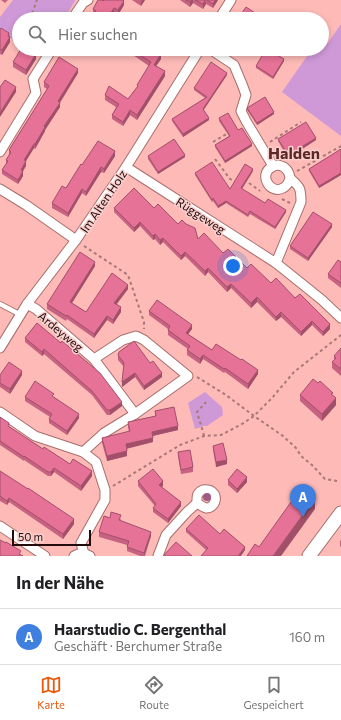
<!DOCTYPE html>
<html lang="de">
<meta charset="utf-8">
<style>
:root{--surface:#fff;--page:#f2f2f2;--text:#202124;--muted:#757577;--line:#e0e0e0;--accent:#ea580c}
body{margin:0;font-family:Commissioner,sans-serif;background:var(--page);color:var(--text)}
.scale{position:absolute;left:12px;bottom:10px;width:79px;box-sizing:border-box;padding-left:4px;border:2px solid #210b0b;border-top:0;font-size:11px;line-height:14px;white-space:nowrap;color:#210b0b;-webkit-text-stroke:3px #f8cfcd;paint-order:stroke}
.you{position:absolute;left:233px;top:266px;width:14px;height:14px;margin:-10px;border:3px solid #fff;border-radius:50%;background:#1a73e8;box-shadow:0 0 0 6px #1a73e833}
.badge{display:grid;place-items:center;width:26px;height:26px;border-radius:50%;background:var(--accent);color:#fff;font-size:13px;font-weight:700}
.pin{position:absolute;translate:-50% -33px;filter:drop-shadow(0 1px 2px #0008)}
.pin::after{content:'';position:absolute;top:21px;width:14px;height:12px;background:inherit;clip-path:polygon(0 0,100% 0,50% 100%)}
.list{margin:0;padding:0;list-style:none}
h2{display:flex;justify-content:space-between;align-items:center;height:52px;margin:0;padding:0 16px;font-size:17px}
h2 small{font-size:13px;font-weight:400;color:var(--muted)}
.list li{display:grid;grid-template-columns:26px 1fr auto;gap:12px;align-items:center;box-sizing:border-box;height:56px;padding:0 16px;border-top:1px solid var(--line)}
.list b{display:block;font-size:15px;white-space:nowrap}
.list p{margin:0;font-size:13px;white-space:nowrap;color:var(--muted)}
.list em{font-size:13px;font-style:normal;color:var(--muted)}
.icon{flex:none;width:22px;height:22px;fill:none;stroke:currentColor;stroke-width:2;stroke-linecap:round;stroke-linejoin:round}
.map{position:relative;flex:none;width:341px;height:556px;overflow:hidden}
.search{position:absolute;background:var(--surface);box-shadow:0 2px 6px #0003;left:12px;right:12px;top:12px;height:44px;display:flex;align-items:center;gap:10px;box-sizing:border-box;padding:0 14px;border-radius:22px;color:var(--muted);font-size:15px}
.sheet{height:108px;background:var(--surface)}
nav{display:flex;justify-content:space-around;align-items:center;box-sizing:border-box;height:56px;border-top:1px solid var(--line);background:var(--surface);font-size:11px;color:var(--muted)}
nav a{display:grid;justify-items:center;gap:2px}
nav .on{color:var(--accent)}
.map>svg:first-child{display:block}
</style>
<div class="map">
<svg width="341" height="556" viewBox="0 0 341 556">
<rect width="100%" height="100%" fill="#fdbab7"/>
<g fill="#cf99d8">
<path d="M13,0h62v1l-11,18h-45v24l-19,-11v-15z"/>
<path d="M341,24v112l-59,-44 30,-43h10v-10l6,4z"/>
<path d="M205,392l17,15 1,8 -16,11h-3l-9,3 -7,-26z"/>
</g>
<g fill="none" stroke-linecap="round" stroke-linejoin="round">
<g stroke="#a96d6b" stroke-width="6">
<path id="lane" d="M0,304l21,11"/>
</g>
<g stroke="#a96d6b" stroke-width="11">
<g id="street">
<path d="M72,19l11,-16 5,-3"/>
<path d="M219,19l12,-19"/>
<path d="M210,49l24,16 8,19 4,11 -5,16 5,10 27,45"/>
<path d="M0,152l36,-59 -3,-14 19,-30"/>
<path d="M126,167l150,96 46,37 19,18"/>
<path d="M0,189l26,16 50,35"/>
<path d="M276,263l25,-61c0,-14 -1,-15 -11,-24 -1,-9 -9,-16 -18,-11 -14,7 -2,28 11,21 4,-2 6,-6 7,-10"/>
<path d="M27,304l9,5 58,50 41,55 53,-38 -44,-36 -8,-4 -13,4 -29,19"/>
<path d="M0,348l27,-44 49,-64 50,-73 74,-118"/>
<path d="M0,412l35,24 48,16 21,-19 31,-19"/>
<path d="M83,452l13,10 9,28v10l-24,43 3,11"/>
<path d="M203,490c17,-2 15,18 3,18 -3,-1 -6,-3 -9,-5 0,-6 -1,-10 6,-13z"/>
<path d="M0,526l45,30"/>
<path d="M74,556c5,-3 11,-3 16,0"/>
<path d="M158,556l8,-21 21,-23 10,-9"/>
</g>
</g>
<g stroke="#a96d6b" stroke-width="15">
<path id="secondary" d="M309,556l32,-43"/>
</g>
<g stroke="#aa7876" stroke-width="2" stroke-dasharray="3 3" stroke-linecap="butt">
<path d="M30,19l7,-19"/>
<path d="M213,142l15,-9"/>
<path d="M270,142l31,-20"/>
<path d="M215,159l15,20 7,4"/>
<path d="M297,171l44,-25"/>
<path d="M249,183l11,8"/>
<path d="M282,199l8,4"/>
<path d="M84,246l44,29 16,47v7"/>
<path d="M197,377l29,18 28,21 29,20 13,12 5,8 11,9 13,14 12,2"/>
<path d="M204,436c-2,-9 -5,-16 -7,-24l9,-10"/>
<path d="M113,486l67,-41 24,-9 17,-1 21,-11 12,-8 18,-18 22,-26 47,-37"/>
</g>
<use href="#lane" stroke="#fff" stroke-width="4.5"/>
<use href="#street" stroke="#fff" stroke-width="9"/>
<use href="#secondary" stroke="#fff" stroke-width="13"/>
</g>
<circle fill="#a05986" cx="207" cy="497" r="4"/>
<g fill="#c76282">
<path d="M1,0h7l-3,3z"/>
<path d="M132,0h13l-4,6z"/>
<path d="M180,0h38l-5,8 -7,-4 -3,5 -10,-6 -3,4z"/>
<path d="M103,1l21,4 -6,10 -4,-3 -4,7h-19l3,-5 -1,-1v-4z"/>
<path d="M0,29l9,4 1,9 -8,13 -2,-1z"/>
<path d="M130,49h26v2l5,8 -5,7 9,10 -28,44 -7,-5 -7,11 -11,-7v-4l4,-8 -11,-7v-5l23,4 9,-12v-2l12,-19 -19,-13z"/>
<path d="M225,49h13l-4,6z"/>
<path d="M36,59l-10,16 -13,-8v-5z"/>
<path d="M284,61l-11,18 -17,-11v-2z"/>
<path d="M78,73l-18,30v4l-15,23v1l-10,18 -1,-1 -8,13v5l-3,5v5l-5,8 -16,-10v-4l4,-6v-4l3,-5v-5l38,-61 -3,-2v-5z"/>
<path d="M227,75l-24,35 6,10 -26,17 -11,-16v-2l33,-21 -11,-8v-2z"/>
<path d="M247,108l27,6 -17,11 -10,-15z"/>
<path d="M219,118l19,12 14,16 -27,17 -10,-16v-2l14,-9 -10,-15z"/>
<path d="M278,139l38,1 -28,18 -10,-17z"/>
<path d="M341,149v26l-22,13 -10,-17v-2z"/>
<path d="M115,156l-11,17 -3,-1 -15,24 -4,-3 -14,24 -16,-9v-5l14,-15 16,-23z"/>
<path d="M148,156l37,1 -27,17 -10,-15z"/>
<path d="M253,171l-11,18 23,14 21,9 -11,17 -25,-15 -2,3 -22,-14 -8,5 -5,-7 -1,1 -17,-27v-2l35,16z"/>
<path d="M114,208h40l24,16 20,15 25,14 72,45 35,31 -7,7 -11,-11 -11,11 -20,-19 -5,4 -19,-19 -6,6 -20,-20 -4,4 -19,-20 -3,4 -20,-20 -4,4 -18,-18 -3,3 -5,-6 -2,1 -13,-14 -6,6 -20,-20z"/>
<path d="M332,227l-24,34 -18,-12v-3z"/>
<path d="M341,262v26l-13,-10v-4z"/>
<path d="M95,266l-23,37 14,9 42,-23 -11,15 4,8 -8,12 -6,-4 -13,18 -27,-19 -1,2 -19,-12v-5z"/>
<path d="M149,311l43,18 -4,5 24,16 46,24 -10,15 -23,-17 -1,1 -21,-14 -3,5 -13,-9v-5l1,-1 -20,-14v-6l-19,-14z"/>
<path d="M37,323l85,83 -12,9h-3l-15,-20 -48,-41 -2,2 -17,-14v-4z"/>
<path d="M341,348v28l-9,-8v-6l2,-2v-4z"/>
<path d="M118,355l32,8 12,14 -18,13 -9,-13 -13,10 2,-20 -6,-7z"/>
<path d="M0,375h22l-12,19 -10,-7z"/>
<path d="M300,395l33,1 3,9 -14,16 -22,-20z"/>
<path d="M25,397h29l25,21 -12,17 -18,-12v-4l1,-2 -25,-16z"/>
<path d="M155,411l23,19 -25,6v6l-26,6v8l-20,5 -5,-18v-5l27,-6 -1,-5v-5l27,-6z"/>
<path d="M0,417l9,10 34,22 49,27 -11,15 -27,-19 -3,4h-3l-24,-16v1l-24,-16z"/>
<path d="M213,446l14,18 -11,3 -3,-17z"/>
<path d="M178,452l15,15v5l-12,2 -3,-18z"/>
<path d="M0,471l74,53 -11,15 -54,-37 -2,3 -7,-4z"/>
<path d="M228,480l19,2 -10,11 -9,-8z"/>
<path d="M138,481l25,5 -2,1 20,19 -13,17 -15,-11v-4l2,-2 -17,-20z"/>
<path d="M110,518l11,1 -1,2 31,15 -6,20h-5l-13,-5v-6l-28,-8v-5z"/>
<path d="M186,529l34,5 25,16h-39l-20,-18z"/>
<path d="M341,540v7l-1,-1v-5z"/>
</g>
<g fill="#a2506a">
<path d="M142,0h3l-4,6v-4z"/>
<path d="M192,0h1v3l-3,4v-5z"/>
<path d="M205,0l1,4 -3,5v-5z"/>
<path d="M215,0h3l-5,8v-4z"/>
<path d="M124,1v4l-6,10v-5z"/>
<path d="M114,8v4l-4,7h-3z"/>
<path d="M10,37v5l-8,13v-5z"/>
<path d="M236,49h2l-4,6v-3z"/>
<path d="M36,54v5l-10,16v-5z"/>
<path d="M161,54v5l-7,10v-4z"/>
<path d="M284,59v2l-11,18v-2z"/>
<path d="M78,69v4l-20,32 2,-2v4l-15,23v1l-10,18v-5l23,-43z"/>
<path d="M165,71v5l-28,44v-5z"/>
<path d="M227,73v2l-24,36v-2z"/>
<path d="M16,87v5l-16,25v-4z"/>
<path d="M130,110v5l-7,11v-4z"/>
<path d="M274,112v2l-17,11v-2z"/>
<path d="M209,118v2l-26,17v-3z"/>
<path d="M316,138v2l-28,18v-3z"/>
<path d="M34,144v4l-10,16v-4z"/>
<path d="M252,144v2l-27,17v-2z"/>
<path d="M115,151v5l-11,17v-4z"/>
<path d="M185,155v2l-27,17v-2z"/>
<path d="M26,161v5l-5,8v-4z"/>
<path d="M101,167v5l-15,24v-4z"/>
<path d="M253,169v2l-12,19v-2z"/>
<path d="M23,171v5l-5,8v-4z"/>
<path d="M341,173v2l-22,13v-2z"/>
<path d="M82,189v4l-14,24v-4z"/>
<path d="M226,201v2l-8,5v-2z"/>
<path d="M286,210v2l-11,17v-2z"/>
<path d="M140,222v4l-6,6v-4z"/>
<path d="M332,224v3l-24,34v-3z"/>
<path d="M155,234v5l-2,1v-4z"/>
<path d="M163,238v4l-3,3v-5z"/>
<path d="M185,252v4l-4,4v-4z"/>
<path d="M95,262v4l-25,40v-4z"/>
<path d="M208,268v4l-3,4v-5z"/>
<path d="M231,284v4l-4,4v-5z"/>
<path d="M128,285v4l-14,18v-4z"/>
<path d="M257,297v5l-6,6v-5z"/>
<path d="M121,307v5l-8,12v-4z"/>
<path d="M281,312v5l-5,4v-4z"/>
<path d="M107,316v4l-13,18v-4z"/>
<path d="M312,321v4l-11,11v-4z"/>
<path d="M330,324v5l-7,7v-4z"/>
<path d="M192,325v4l-6,8v-4z"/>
<path d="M44,349v5l-2,2v-4z"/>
<path d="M203,355v4l-3,5v-5z"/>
<path d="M258,370v4l-10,15v-5z"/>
<path d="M22,371v4l-12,19v-5z"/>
<path d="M135,373v4l-13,10v-5z"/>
<path d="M162,373v4l-18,13v-4z"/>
<path d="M336,398v7l-14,16v-7z"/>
<path d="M122,402v4l-12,9v-5z"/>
<path d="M79,414v4l-12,17v-4z"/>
<path d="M178,426v4l-26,6v-4z"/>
<path d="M153,438v4l-27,7v-5z"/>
<path d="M127,451v5l-20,5v-5z"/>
<path d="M227,460v4l-11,3v-5z"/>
<path d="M54,468v4l-3,4v-4z"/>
<path d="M92,471v5l-11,15v-5z"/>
<path d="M247,477v5l-10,11v-4z"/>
<path d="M163,481v5l-4,3v-4z"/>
<path d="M9,498v4l-2,3v-4z"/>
<path d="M315,498v11l-34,47h-8z"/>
<path d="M181,502v4l-13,17v-4z"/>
<path d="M74,519v5l-11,15v-5z"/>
<path d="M151,532v4l-7,20v-3z"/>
<path d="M245,547v3l-4,6h-3z"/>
</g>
<g fill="#e77297" stroke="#a2506a">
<path d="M98,0h4l1,1 1,-1h19l1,1 -6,9 -4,-2 -7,11h-16l5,-8 -3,-2z"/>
<path d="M186,0h6l-2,2z"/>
<path d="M195,0h10l-2,4z"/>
<path d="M207,0h8l-2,4z"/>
<path d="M246,7l18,12h-26z"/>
<path d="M168,15l7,4h-9z"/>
<path d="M1,28l8,5 -1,3 2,1 -8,13 -2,-1v-20z"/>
<path d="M21,49h6l9,5 -10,16 -13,-8z"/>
<path d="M130,49h25l-1,1 7,4 -7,11 11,6 -28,44 -7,-5 -7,12 -11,-7 7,-11 -14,-9 4,-9 19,13 10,-13 -1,-1 14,-23z"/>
<path d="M229,49h7l-2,3z"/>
<path d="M266,49h1l17,10 -11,18 -17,-11z"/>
<path d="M59,57l19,12 -20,32 2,2 -16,23 1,1 -10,17h-1l-10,16 2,1 -5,9 2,1 -5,9 -16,-10 6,-9 -2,-1 5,-8 -2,-2 40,-64 -5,-4z"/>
<path d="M211,62l16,11 -24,36 6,9 -26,16 -11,-15 35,-22 -13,-9z"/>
<path d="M5,80l11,7 -16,26v-26z"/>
<path d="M265,97l9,15 -17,11 -10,-15z"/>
<path d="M228,113l10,17 4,-2 10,16 -27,17 -10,-16 15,-9 -11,-18z"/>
<path d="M306,122l10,16 -28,17 -10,-16z"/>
<path d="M174,139l11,16 -27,17 -10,-16z"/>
<path d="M98,141l17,10 -11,18 -3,-2 -15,25 -4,-3 -14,24 -16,-10 10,-17 4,2 15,-24 1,1z"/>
<path d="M341,149v24l-22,13 -10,-17z"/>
<path d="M212,162l18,27 15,-25 8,5 -12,19 24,15 3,-4 18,11 -11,17 -25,-16 -2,4 -22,-14 -8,5 -5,-8 -1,2 -17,-27z"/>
<path d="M134,188l20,20 4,-4 20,20 4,-4 4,4 9,4 3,11 6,-6 19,20 5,-4 19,19 4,-4 20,19 5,-5 19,20 5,-4 30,30 -7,8 -11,-11 -11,11 -20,-20 -5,5 -19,-20 -6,6 -20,-19 -4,3 -19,-19 -3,3 -20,-19 -4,4 -18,-18 -3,2 -5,-6 -2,2 -13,-14 -6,6 -20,-20z"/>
<path d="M313,212l19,12 -24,34 -18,-12z"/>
<path d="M80,252l15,10 -25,40 16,10 26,-39 16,12 -14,18 7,4 -8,13 -6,-4 -13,18 -27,-19 -1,1 -19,-12z"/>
<path d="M338,260l3,2v21l-13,-9z"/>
<path d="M157,300l35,25 -6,8 26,17 4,-6 25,16 1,-1 16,11 -10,14 -23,-16 -1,1 -21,-14 -3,4 -13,-9 3,-4 -22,-16 2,-4 -21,-15z"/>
<path d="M37,323l24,20 1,-2 38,32 22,29 -12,8h-3l-15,-19 -48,-42 -2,3 -17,-14z"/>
<path d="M134,341l16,22 3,-2 9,12 -18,13 -9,-13 -13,9 2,-19 -6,-8 1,-3z"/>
<path d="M341,348v21l-9,-7 4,-4 -2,-2z"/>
<path d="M9,362l13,9 -12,18 -10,-6v-8z"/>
<path d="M313,379l5,4 2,-2 13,12 -2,1 5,4 -14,16 -22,-19z"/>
<path d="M35,381l19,13 -2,2 27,18 -12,17 -18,-12 3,-5 -27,-17z"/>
<path d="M174,407l4,19 -26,6 1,6 -27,6 1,7 -20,5 -5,-18 28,-7 -2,-9 28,-6 -1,-5z"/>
<path d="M0,417l9,6 -1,3 35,23 1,-2 26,17 3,-5 19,12 -11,15 -27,-18 -3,4h-3l-24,-16v1l-24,-16z"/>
<path d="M223,443l4,17 -11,2 -3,-16z"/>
<path d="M190,450l3,17 -12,3 -3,-18z"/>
<path d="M153,469l10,12 -4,4 22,17 -13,17 -15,-11 3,-4 -18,-23z"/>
<path d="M237,469l10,8 -10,12 -9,-9z"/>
<path d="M0,471l28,18v-1l46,31 -11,15 -54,-36 -2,3 -7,-5z"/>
<path d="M301,488l14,10 -42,58h-26l8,-12 4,3z"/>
<path d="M111,512l10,3 -2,5 32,12 -7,21 -17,-6 2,-6 -30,-9 5,-16 6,2z"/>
<path d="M199,515l21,19 4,-5 21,18 -7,9h-37l7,-8 -22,-19z"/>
<path d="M0,540l6,3v-1l15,9 -2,3 4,2h-23z"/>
<path d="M176,542l16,14h-26l-2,-1z"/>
</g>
<g text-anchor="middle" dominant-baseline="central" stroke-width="3" stroke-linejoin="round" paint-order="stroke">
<g font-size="12" fill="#210b0b" stroke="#f8cfcd">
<text transform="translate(103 201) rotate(-56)">Im Alten Holz</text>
<text transform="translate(201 215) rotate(33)">Rüggeweg</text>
<text transform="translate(61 331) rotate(40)">Ardeyweg</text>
</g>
<g font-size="16" font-weight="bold" fill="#5b2727" stroke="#f8cfcd">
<text x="294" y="152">Halden</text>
</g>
</g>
</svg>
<div class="scale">50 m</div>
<div class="you"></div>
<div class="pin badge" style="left:303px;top:517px;background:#3f7fe0">A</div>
<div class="search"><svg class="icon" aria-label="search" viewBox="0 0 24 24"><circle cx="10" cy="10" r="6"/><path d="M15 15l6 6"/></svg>Hier suchen</div>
</div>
<section class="sheet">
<h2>In der Nähe<small></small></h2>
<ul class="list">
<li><span class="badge" style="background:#3f7fe0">A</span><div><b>Haarstudio C. Bergenthal</b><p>Geschäft · Berchumer Straße</p></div><em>160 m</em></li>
</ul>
</section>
<nav>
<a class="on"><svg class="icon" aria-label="map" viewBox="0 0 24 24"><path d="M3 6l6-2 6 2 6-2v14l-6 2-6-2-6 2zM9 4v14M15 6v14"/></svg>Karte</a>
<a><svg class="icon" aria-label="directions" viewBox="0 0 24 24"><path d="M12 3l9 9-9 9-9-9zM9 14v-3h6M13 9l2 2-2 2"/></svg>Route</a>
<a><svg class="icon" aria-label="saved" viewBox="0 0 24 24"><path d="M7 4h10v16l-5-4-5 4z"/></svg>Gespeichert</a>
</nav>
